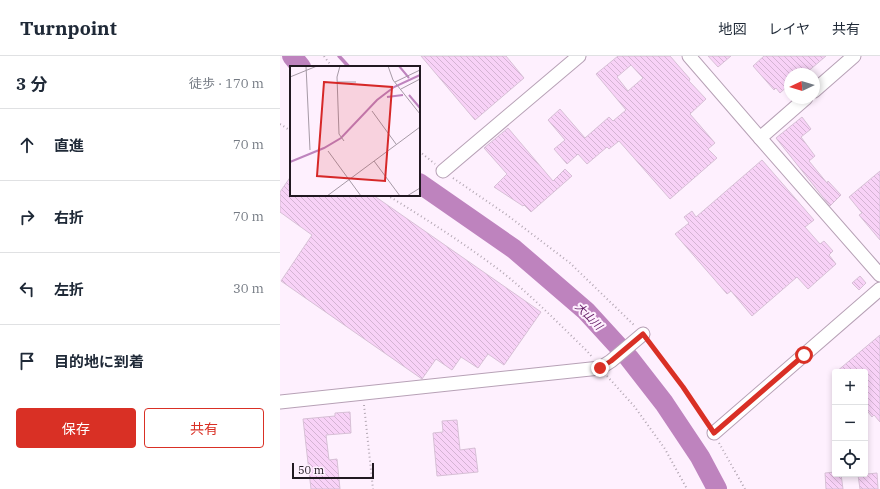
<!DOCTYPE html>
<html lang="ja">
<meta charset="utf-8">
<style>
:root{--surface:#fff;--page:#f2f2f3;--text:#1f2937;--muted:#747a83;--line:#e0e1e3;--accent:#d93025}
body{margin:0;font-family:"IBM Plex Serif","Noto Sans JP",serif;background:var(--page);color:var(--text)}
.controls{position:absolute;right:12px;bottom:12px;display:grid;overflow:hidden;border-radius:4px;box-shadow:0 2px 6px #0003}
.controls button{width:36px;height:36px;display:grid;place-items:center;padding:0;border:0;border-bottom:1px solid var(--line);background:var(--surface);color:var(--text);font:20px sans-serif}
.compass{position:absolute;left:504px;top:12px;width:36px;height:36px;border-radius:50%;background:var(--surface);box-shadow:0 2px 6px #0003;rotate:266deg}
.scale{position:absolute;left:12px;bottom:10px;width:82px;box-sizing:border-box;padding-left:4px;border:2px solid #211921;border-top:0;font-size:11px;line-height:14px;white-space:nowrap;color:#211921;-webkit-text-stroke:3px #fef0fe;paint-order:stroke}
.stop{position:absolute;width:12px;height:12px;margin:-9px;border:3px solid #d93025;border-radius:50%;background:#fff}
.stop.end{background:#d93025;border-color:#fff;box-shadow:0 1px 4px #0008}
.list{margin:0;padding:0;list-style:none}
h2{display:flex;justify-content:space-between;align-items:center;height:52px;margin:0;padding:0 16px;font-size:17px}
h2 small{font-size:13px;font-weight:400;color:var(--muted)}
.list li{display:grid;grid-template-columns:26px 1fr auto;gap:12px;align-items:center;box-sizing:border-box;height:72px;padding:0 16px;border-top:1px solid var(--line)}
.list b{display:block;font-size:15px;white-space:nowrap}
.list em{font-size:13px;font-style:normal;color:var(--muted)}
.actions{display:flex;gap:8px;padding:12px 16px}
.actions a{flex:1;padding:9px 0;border:1px solid var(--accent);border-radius:4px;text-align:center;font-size:14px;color:var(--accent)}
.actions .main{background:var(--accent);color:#fff}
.icon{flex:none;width:22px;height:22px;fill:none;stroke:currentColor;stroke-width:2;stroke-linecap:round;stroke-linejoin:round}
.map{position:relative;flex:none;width:600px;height:433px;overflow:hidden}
header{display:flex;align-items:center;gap:24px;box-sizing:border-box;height:56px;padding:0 20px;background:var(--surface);border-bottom:1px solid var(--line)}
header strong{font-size:19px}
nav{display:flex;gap:22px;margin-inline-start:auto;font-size:14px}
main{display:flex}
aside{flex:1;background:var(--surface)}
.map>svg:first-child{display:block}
</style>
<header>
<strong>Turnpoint</strong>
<nav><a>地図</a><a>レイヤ</a><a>共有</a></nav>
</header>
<main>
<aside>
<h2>3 分<small>徒歩 · 170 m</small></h2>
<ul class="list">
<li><svg class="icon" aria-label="ahead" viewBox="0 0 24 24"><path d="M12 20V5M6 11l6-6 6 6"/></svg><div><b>直進</b></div><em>70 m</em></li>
<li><svg class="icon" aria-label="right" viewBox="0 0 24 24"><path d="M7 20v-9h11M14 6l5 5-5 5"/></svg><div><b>右折</b></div><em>70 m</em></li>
<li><svg class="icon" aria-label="left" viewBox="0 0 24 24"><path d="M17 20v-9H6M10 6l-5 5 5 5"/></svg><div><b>左折</b></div><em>30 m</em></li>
<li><svg class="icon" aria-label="arrive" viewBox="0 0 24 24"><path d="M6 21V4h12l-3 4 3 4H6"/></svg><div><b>目的地に到着</b></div></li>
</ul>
<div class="actions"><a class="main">保存</a><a>共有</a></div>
</aside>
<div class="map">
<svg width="600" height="433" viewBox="0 0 600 433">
<defs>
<pattern id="building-back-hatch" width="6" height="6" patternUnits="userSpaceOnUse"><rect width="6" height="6" fill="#f8d2f7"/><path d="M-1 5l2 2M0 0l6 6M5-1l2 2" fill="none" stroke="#d4b4d3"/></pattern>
</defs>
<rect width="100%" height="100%" fill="#fef0fe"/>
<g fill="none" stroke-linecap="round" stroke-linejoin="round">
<path stroke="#be83be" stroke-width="3.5" d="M59,0l10,11"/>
<g stroke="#be83be" stroke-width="20">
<path d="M12,0l9,11"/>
<path d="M139,127l95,66 72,62 43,47 35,45 36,54 17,32"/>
</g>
</g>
<g fill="url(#building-back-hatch)" stroke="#d7c0d6" fill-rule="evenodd">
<path d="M141,0h85l18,22 -49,42z"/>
<path d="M338,0h52l20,23 -1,2 17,18 -16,15 25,29 -7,6 9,9 -47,41 -51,-58 -10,8 -2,-2 -20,17 -9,-10 -11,10 -13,-15 11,-9 -17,-20 12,-11 25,29 24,-21 4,4 13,-11 -30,-36zM351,9l12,13 -15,13 -11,-14z"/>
<path d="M428,0h23l-13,11z"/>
<path d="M484,0h62l-21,18h-15v10l-10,9 -4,-5 -2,2 -21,-24z"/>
<path d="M522,61l9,12 -10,8 14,19 -6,5 18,22 1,-2 13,14 -11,11 -54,-68z"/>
<path d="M228,72l45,53 12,-12 7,7 -41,36 -7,-7 -1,1 -29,-19 13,-13 -23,-26z"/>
<path d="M482,104l52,60 -9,7 15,17 4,-3 9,10 -4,4 7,9 -28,25 -11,-12 -45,39 -21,-25 -4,3 -52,-60 14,-11 -5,-6 8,-6 4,6z"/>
<path d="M600,115v69l-21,-25 3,-2 -13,-16z"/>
<path d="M11,120v19h82l168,117 -37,53 -16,-11 -10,14 -17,-11 -9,13 -16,-11 -14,20 -141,-98 31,-46 -32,-23v-20z"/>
<path d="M580,220l6,7 -7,7 -7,-7z"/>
<path d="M600,279v87l-6,-7 -2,2 -7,-9v-36h-29z"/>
<path d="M70,356l1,21 -25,2 3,25 8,-1 3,30h-29l-8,-70 32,-3v-3z"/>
<path d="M177,364l3,30 15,-2 3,24 -41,4 -4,-43 10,-1 -1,-11z"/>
<path d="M555,416v2h6l2,15h-17l-1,-16z"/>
<path d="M597,417l1,16h-18l-2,-14z"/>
</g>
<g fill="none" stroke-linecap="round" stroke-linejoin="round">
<g stroke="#b7a1b6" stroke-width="15">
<g id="minor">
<path d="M409,0l71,82 120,137"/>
<path d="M534,35l40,-35"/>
<path d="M480,82l46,-40"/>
<path d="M163,115l136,-115"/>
<path d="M0,346l320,-34 11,-7 32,-27"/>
<path d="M434,377l166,-144"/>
</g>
</g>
<g stroke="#b4a8b4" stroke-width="2" stroke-dasharray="1 3" stroke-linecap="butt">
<path d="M44,0l8,11"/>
<path d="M0,68l11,7"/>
<path d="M139,95l16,13"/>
<path d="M173,122l54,37 63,48 65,63"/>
<path d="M107,139c39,24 78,49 115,77 30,24 57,52 85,79l5,6"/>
<path d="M370,287l33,44 25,37"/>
<path d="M327,320l27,30 31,43 22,40"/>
<path d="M84,349l9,84"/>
<path d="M439,387l26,46"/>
</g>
<use href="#minor" stroke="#fff" stroke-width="13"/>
</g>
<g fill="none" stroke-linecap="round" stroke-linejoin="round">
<path stroke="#d93025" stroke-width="5" d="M320,312l11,-7 32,-27 40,53 31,46 90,-78"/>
</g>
<g text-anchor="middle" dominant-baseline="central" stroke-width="4" stroke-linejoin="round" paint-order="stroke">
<g font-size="11" font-style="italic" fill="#621a64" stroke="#fef0fe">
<text transform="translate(309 260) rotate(45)">大山川</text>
</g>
</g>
<g transform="translate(10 10)">
<rect width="130" height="130" fill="#fef0fe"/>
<path fill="none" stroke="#be83be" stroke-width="2" d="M109,0l10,12M119,29l11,13M97,31l16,-2M0,96l34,-14 17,-10 36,-38 17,-13 26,-12"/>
<path fill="none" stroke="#a69aa6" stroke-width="1" d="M16,0l4,84M50,0l-3,11 2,57 5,7M98,0l5,14 27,34M0,11l27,-11M47,16h19M105,16l25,-12M111,23l19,-10M82,45l24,33M38,85l33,45M84,95l26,35M37,130l93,-69M117,130l13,-8"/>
<path fill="#d62828" fill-opacity="0.15" stroke="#d62828" stroke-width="2" d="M34,16l68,5 -7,94 -68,-5z"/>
<rect width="130" height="130" fill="none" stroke="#211921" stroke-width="2"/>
</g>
</svg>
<div class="controls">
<button>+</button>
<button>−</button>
<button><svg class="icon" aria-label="locate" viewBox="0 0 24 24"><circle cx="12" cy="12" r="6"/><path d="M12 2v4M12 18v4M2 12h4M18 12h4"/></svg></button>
</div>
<svg class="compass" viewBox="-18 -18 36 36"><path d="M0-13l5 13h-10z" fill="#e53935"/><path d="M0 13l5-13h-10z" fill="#747a83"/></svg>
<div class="scale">50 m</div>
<div class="stop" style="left:524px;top:299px"></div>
<div class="stop end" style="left:320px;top:312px"></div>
</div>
</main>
